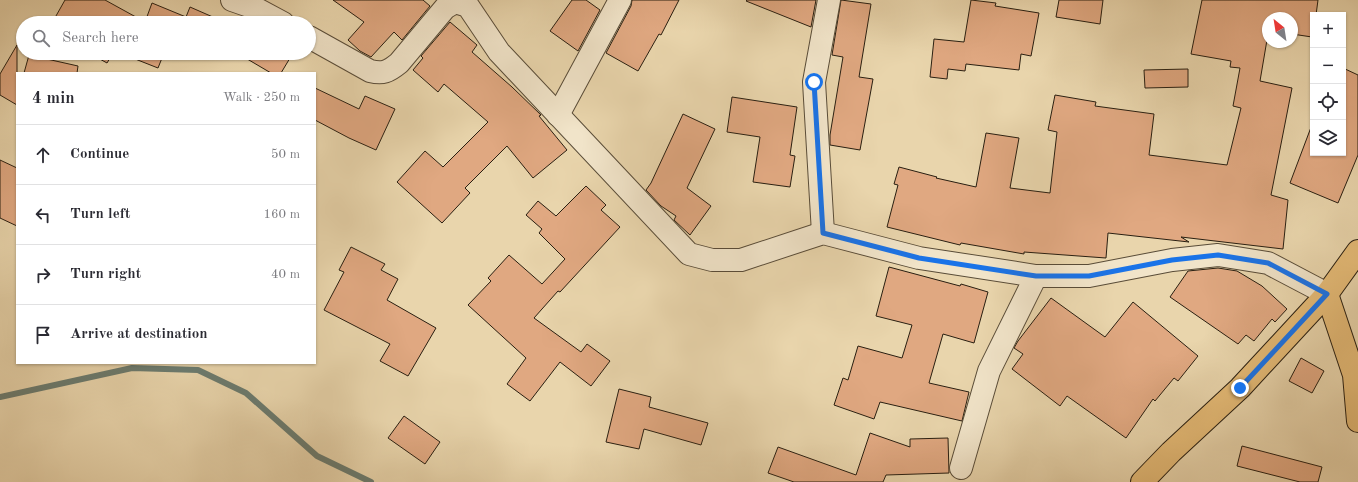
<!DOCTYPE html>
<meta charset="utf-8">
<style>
:root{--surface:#fff;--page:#f2f2f3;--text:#2b2b33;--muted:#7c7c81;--line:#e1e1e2}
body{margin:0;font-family:"Old Standard TT",serif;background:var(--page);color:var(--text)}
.controls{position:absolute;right:12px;top:12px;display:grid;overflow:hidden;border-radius:0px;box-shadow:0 1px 3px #0004}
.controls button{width:36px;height:36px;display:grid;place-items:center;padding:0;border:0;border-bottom:1px solid var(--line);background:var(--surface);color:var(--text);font:20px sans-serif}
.compass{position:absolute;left:1262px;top:12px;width:36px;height:36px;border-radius:50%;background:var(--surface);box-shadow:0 1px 3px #0004;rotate:330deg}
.stop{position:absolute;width:12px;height:12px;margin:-9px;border:3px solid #1a73e8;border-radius:50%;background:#fff}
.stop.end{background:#1a73e8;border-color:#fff;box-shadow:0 1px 4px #0008}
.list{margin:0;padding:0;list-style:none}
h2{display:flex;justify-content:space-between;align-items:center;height:52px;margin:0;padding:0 16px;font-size:17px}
h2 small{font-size:13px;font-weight:400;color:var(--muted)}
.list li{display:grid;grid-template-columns:26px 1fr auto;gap:12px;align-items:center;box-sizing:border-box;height:60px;padding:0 16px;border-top:1px solid var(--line)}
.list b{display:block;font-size:15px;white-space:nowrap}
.list em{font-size:13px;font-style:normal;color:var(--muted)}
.icon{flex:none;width:22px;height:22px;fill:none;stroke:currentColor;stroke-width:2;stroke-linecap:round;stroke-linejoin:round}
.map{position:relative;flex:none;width:1358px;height:482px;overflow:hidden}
.search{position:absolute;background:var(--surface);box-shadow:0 1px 3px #0004;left:16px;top:16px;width:300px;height:44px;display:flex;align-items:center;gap:10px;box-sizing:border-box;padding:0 14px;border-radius:22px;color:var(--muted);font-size:15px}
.panel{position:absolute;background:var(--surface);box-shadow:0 1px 3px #0004;left:16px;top:72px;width:300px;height:292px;border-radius:0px}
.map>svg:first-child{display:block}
</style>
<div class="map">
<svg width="1358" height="482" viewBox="0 0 1358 482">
<rect width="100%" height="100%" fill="#e9d5ac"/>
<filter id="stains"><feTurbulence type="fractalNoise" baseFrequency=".005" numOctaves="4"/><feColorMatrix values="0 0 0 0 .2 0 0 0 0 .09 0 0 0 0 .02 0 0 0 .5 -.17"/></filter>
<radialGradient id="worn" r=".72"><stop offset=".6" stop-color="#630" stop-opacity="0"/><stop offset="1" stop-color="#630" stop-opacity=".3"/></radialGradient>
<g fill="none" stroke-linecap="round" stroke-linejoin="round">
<path stroke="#6b7b6f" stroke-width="6" d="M0,397l132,-29 66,2 48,23 71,63 54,26"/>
</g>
<g fill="#e0a881" stroke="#291f11">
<path d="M65,0h40l40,22 7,-19 34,14 4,-10 32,14 -1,2h-169z"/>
<path d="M333,0h90l7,6 -28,34 -8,-8 -23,25 -11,-6 -12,-11 16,-18z"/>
<path d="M572,0h14l14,10 -22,41 -28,-20z"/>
<path d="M632,0h47l-18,35 -2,-1 -21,37 -32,-18 25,-47z"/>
<path d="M747,0h69l-5,27 -65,-26z"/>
<path d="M841,0l30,4 -12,73 14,2 -13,71 -30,-5v-10l13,-78 -11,-2z"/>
<path d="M971,0l25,3 -1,3 44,7 -8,43 -10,-2 -2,16 -53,-6 -1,7 -17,-2 -1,10 -17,-2 4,-38 30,3z"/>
<path d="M1059,0h44l-3,24 -44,-7z"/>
<path d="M1202,0h116l-2,15h-3l-1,22 -20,-3v-16h-24v12h-6l6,4 -8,47 32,7 -21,107 17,5 -5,49 -102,-12 8,5 -81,-9 -2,25 -82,-6v2l-63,-11 -1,2 -73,-18 11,-42 -4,-1 5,-17 38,10 -1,1 40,9 10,-54 33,5 -9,50 40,5 7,-61 -9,-2 7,-35 41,7 -1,4 59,8 -5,41 78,10 14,-57 -8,-2 7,-38 -10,-1 1,-6 -40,-7z"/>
<path d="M450,22l27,23 -5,7 40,35 29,28 -2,1 28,34 -34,28 -26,-32 -42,42 5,5 -28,30 -45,-41 28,-31 18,16 45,-45 -44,-38 -6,8 -25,-22 10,-12 -2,-2z"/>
<path d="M17,45v60l-17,-10v-21z"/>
<path d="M89,53h24l-6,10z"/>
<path d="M120,53h44l-6,15z"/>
<path d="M237,53h56l-12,20h-10z"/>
<path d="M29,55l49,11 -1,7h-53z"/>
<path d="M1343,68l15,7v80l-20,48 -48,-20 23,-61v31h30z"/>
<path d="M1188,69v18l-43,1 -1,-18z"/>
<path d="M315,88l44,21 6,-13 30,13 -19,41 -27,-12 -34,-18z"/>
<path d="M732,97l65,10 -7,48 5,1 -5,31 -37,-5 7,-45 -33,-5z"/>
<path d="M683,114l32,15 -28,59 24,18 -21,29 -16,-15 2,-4 -15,-10 -15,-16 5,-7z"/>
<path d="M0,160l17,8v58l-17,-8z"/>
<path d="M586,186l20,19 -5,5 19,17 -60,65 -2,-1 -24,27 47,34 6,-8 23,17 -19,25 -31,-24 -30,39 -23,-17 19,-26 -58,-53 23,-24 -3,-3 21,-23 33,29 23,-25 -26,-26 3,-4 -16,-14 12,-14 18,15z"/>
<path d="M351,247l34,17 -4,6 17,9 -11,21 49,28 -28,48 -28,-15 10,-17 -66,-34 20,-38 -5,-2z"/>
<path d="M889,267l71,19 1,-2 27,8 -14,51 -31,-9 -14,49 40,9 -7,29 -82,-19 -6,17 -40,-14 9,-27 5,2 10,-34 44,12 10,-33 -36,-9z"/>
<path d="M1218,268l19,3 25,15 25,23 -12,13 -3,-3 -18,22 -8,-6 -8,9 -68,-47 18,-26z"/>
<path d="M1051,298l54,39 28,-35 65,54 -20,25 -4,-3 -19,23 -2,-2 -27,39 -59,-42 -7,10 -48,-37 11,-15 -9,-6 4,-7z"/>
<path d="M1301,358l23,13 -12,22 -23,-12z"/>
<path d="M619,389l32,8 -2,10 59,16 -7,22 -57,-16 -5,20 -33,-7z"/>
<path d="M404,416l36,26 -15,22 -37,-26z"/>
<path d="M870,433l40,14v-8l38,-1 1,35 -63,2 -3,7h-89l-26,-9 10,-26 78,28z"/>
<path d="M1242,446l80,21 -4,15h-18l-63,-16z"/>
</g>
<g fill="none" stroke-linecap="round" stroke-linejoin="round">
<g stroke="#594c38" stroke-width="24">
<g id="minor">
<path d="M232,0l23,8 28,15"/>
<path d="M309,37l61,34c13,3 18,1 29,-8l46,-55 10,-6 13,4 31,46 190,202 23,6h29l82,-27 96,25 117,18h53l83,-16 46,-5 50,8 59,31"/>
<path d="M558,115l62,-115"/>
<path d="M823,233l-9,-151 15,-82"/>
<path d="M961,468l28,-97 47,-95"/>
</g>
</g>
<g stroke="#291f11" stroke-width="24">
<g id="major">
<path d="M1327,294l27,81 4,46"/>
<path d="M1142,482l29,-30 69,-64 87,-94 31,-43"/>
</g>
</g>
<use href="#minor" stroke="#f1e4c9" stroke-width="22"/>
<use href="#major" stroke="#e4ba76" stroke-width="22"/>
</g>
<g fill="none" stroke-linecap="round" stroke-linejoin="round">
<path stroke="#1a73e8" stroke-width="5" d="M814,82l9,151 96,25 117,18h53l83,-16 46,-5 50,8 59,31 -87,94"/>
</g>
<rect width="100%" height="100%" filter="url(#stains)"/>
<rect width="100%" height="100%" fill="url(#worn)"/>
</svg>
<div class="controls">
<button>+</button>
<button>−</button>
<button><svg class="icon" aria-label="locate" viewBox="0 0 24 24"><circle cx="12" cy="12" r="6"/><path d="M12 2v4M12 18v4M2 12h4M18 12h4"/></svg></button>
<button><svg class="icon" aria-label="layers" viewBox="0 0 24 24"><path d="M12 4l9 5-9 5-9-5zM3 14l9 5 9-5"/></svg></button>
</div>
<svg class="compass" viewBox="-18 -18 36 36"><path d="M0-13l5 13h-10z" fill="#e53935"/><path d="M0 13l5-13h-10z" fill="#7c7c81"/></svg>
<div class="stop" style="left:814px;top:82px"></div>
<div class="stop end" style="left:1240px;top:388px"></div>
<div class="search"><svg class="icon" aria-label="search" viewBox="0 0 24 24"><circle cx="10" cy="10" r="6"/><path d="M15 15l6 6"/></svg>Search here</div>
<section class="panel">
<h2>4 min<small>Walk · 250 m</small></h2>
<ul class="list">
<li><svg class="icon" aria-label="ahead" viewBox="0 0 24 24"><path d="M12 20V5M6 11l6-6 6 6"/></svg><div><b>Continue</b></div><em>50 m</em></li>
<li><svg class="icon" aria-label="left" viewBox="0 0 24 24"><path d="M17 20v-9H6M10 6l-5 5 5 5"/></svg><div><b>Turn left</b></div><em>160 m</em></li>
<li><svg class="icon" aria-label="right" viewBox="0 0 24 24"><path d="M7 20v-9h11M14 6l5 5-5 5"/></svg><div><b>Turn right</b></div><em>40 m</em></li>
<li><svg class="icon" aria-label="arrive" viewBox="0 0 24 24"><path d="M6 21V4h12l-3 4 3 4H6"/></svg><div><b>Arrive at destination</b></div></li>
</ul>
</section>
</div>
